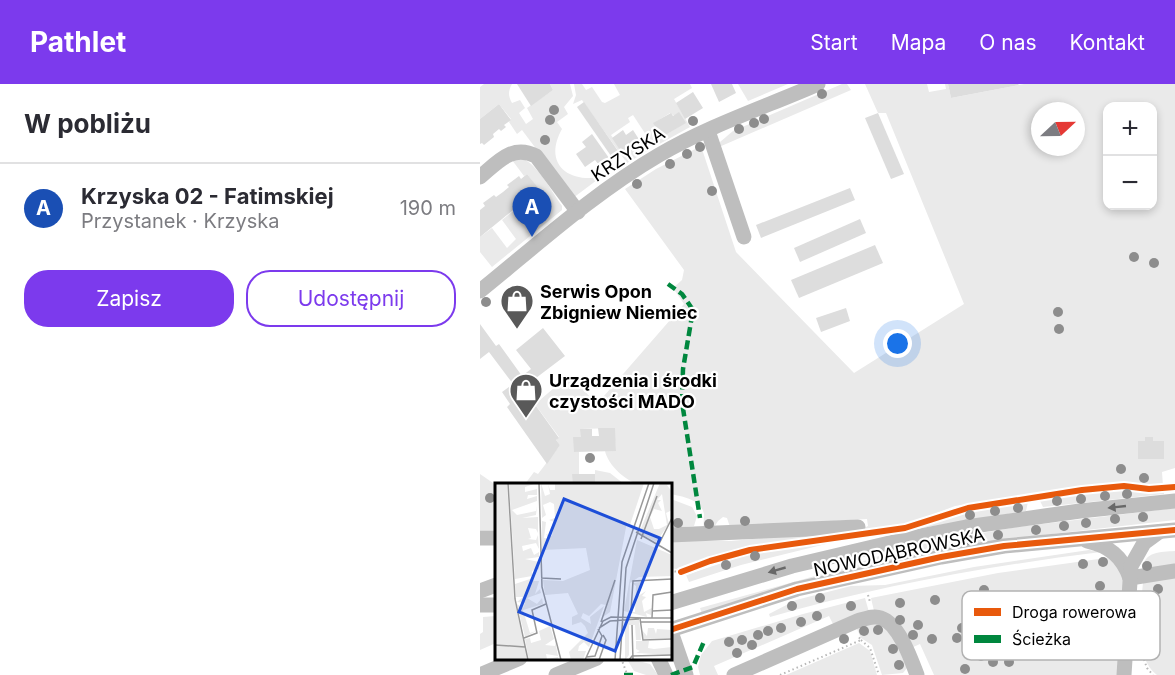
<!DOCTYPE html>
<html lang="pl">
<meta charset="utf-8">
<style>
:root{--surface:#fff;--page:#f7f7f7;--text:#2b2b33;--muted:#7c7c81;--line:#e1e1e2;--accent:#7c3aed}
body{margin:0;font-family:Inter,sans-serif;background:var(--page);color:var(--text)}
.controls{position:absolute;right:18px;top:18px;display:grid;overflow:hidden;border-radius:12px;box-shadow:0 3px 9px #0003}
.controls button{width:54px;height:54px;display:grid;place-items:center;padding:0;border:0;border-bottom:2px solid var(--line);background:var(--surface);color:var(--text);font:30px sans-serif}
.compass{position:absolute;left:551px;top:18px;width:54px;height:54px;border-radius:50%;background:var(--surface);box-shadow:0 3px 9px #0003;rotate:68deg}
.you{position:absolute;left:418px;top:260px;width:21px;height:21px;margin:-15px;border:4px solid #fff;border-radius:50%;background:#1a73e8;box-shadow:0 0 0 9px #1a73e833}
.badge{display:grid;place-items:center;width:39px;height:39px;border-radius:50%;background:var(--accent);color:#fff;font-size:20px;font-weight:700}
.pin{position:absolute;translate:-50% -50px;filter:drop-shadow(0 2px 3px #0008)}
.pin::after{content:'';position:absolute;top:32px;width:21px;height:18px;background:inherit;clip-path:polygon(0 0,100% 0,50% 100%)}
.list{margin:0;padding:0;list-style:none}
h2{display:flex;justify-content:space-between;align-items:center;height:78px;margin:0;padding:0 24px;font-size:26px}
h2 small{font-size:20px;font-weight:400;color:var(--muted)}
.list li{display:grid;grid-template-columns:39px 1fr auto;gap:18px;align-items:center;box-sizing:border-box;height:90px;padding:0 24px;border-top:2px solid var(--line)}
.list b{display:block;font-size:22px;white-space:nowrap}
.list p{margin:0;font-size:20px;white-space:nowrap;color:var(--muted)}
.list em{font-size:20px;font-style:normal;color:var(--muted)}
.actions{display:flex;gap:12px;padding:18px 24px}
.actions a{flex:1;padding:14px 0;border:2px solid var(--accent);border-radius:24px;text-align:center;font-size:21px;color:var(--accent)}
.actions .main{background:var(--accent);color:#fff}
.map{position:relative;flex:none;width:695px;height:591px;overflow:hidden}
header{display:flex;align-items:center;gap:36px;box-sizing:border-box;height:84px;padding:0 30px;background:var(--accent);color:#fff}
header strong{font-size:28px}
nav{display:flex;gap:33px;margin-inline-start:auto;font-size:21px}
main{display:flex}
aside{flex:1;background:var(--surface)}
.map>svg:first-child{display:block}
</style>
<header>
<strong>Pathlet</strong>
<nav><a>Start</a><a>Mapa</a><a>O nas</a><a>Kontakt</a></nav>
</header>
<main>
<aside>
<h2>W pobliżu<small></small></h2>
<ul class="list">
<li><span class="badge" style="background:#1a4fb4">A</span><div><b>Krzyska 02 - Fatimskiej</b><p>Przystanek · Krzyska</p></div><em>190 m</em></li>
</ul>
<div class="actions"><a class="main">Zapisz</a><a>Udostępnij</a></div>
</aside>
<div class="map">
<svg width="695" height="591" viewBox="0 0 695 591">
<rect width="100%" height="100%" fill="#fff"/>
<g fill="#eaeaea" fill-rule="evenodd">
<path d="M4,0h28c-4,7 -4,12 0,19l8,-3 5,8 -6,5 7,11 7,-5 -6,-11 26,-18 -3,-6h20l3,12 -9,11 4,7 -11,8 5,7c-19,34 5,54 39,48l-28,21 -51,-68 -5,4 -8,-12 2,-3 -12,-15 -19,15v-32z"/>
<path d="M94,0h8l4,6 6,-3 10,15 3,1 15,-8 -6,-11h76l2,4 -18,11 16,28 -36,20 -21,-32 -5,3 2,4 -19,13 13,20 18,-11 5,7 -20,12 -45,-63 -9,4 3,-9zM190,29l15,10 -23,14 -8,-14z"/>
<path d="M258,0h50l-40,17z"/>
<path d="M362,0h5l4,6 -132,57 1,-5 13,-11z"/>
<path d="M381,0h66l2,8 17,-3 -1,-5h3l3,14 73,-14h151v384l-13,4 1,14 -62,-1 -146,21 -50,19 -158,23 -71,21 -5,-1v-27h60l131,-12 6,-3 -1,-7 -137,8 -3,-9 -4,-1 -5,4 -5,8h-9c-1,-5 0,-10 0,-15 -3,-15 -21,-17 -33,-20l-1,-10c-9,0 -20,2 -30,0 -14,-2 -32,-19 -35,-33h11l-2,-23 -33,1v8h-7v15h5v22h-6v10h-48l9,-12 4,2 22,-29 -4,-5 3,-3 -33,-45 5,-3 9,11 29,-25 28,29 87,-100 -11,-16 9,-8 2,-10 -59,-81 31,-20 45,-23 35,106 118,121 110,-69 -78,-191h-8l-13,-29zM628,22h44v100h-44zM560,27h36v36h-36z"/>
<path d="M42,74c17,8 29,33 40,48v4l-70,57 -12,-15v-15l12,-9 15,20 9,-9 -14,-19 37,-30 -12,-16 -3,2 -12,-16z"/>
<path d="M115,386l15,3 14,11h-29z"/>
<path d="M0,390l16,11v45h-16z"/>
<path d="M641,406l43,2v2l-121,13 -4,-8z"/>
<path d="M191,415l21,8 5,9 -3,10 -23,2z"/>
<path d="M548,418l-2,9 -111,18 41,-17z"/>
<path d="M695,424v12l-150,17 -323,77 -2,-6 133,-37 80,-26 104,-18z"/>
<path d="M354,458l-93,23 -52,17 -3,-7 60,-20z"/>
<path d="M609,466l12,2c-112,14 -223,34 -331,65l-1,-3 27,-14 55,-14 34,-1 89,-18z"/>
<path d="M695,467v16l-33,2c3,-18 18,-17 33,-18z"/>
<path d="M633,473l11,21 -6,97h-184l-14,-31 -9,4 -37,-37 -3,-13 127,-25z"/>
<path d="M695,491v100h-18c-24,-18 -16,-66 -14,-93z"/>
<path d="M385,514l4,14 -35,14 -5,-10 -115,50 4,9h-18l-2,-8 3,-12 11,-14 91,-27z"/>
<path d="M16,532v27l-16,7v-16l3,-2v-15z"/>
<path d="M399,540l14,13 14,31 -4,5 -21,2 -10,-30 -11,-7 -4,-9 4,-3z"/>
<path d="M379,559l11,8 7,24h-91z"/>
<path d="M155,576l15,4 8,11h-12l-12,-4 -6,-10z"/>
</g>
<g fill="#ddd">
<path d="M37,0h33l3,6 -22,16z"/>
<path d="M231,0h21l4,9 -17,9z"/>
<path d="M468,0h70l1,1 -68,13z"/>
<path d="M213,8l10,16 -18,11 -9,-16z"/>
<path d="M104,18l34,49 -7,5 -34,-49z"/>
<path d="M19,20l12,16 -7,5 2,2 -5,4 -2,-2 -6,5 1,3 -10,8 -2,-2 -2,1v-25z"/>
<path d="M199,28l7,11 -24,14 -9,-14 18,-10 2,3z"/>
<path d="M398,29l26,61 -13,5 -26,-61z"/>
<path d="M143,46l3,5 7,-5 9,14 -18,12 -12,-18z"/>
<path d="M112,50l17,24 -10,7 -4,-5 -10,7 -9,-13 10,-7 -4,-5z"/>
<path d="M47,90l12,15 -59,48v-27l5,-4 -2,-3 11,-8 2,2 7,-5 6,-5 -2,-2 12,-9 2,3z"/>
<path d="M370,104l5,12 -94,38 -5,-13z"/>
<path d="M380,135l6,14 -66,29 -6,-14z"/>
<path d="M395,161l8,18 -84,35 -8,-18z"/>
<path d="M366,224l4,13 -29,11 -5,-14z"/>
<path d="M0,240l16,22 3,-2 23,32 9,-7 -15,-19 27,-22 22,28 -37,28 3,5 -5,3 33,46 -3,2 4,5 -13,19 -40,-57 3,-3 -8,-12 11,-8 -24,-32 -9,7z"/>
<path d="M118,344h17l1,23 -42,1 -1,-15h8l-1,-8h12v7h7z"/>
<path d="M665,353h8v4h11v18h-26v-18h7z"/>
<path d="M92,390h23v10h-22z"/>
</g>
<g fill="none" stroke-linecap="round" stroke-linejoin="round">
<g stroke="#b8b8b8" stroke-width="2" stroke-dasharray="1.5 3" stroke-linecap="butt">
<path d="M190,487l11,1"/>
<path d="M388,511l2,7"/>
<path d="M381,556l9,8 9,27"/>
<path d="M661,567l6,17 6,7"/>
<path d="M141,574l6,16"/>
<path d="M300,591l81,-35 -3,-4"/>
</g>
<g stroke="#bebebe" stroke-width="15">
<path d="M228,47l36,106"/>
<path d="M0,93c18,-15 32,-33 56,-21l42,56"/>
<path d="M0,207c58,-47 114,-98 179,-136 49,-29 106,-48 159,-71"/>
<path d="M190,451l188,-8"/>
<path d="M0,454h16"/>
<path d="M607,457c22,5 35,15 43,37"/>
<path d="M650,494l45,-7"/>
<path d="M0,507l16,-6"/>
<path d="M190,519l122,-37 123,-29 51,-10 114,-16 95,-10"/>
<path d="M0,521h16"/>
<path d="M190,545l16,46"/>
<path d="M190,546l127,-41 144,-32 63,-11 171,-16"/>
<path d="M178,574l8,17"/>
<path d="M0,591l40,-17"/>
<path d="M76,591l41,-17"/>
<path d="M254,591l123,-54c8,-2 16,-6 24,-3 18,6 30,41 36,57"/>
<path d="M644,591l7,-109 13,-23 15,-11"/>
</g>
<g stroke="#00873e" stroke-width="4.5" stroke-dasharray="9 4.5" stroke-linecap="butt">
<path d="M188,200l14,10 11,16 -10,59 -1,33 18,116"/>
<path d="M144,591h9"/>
<path d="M191,591l22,-8 12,-28"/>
</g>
<g stroke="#fff" stroke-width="10">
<g id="cycleway">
<path d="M201,488l29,-11 40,-11 155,-22 63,-20 114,-18 42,-4 25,3 26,-2"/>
<path d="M190,546l127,-41 144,-32 63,-11 171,-16"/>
</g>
</g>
<use href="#cycleway" stroke="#e8590c" stroke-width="6"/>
</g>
<g fill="#8d8d8d">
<circle cx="342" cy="10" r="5"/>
<circle cx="74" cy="26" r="5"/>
<circle cx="284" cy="35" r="5"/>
<circle cx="70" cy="36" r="5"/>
<circle cx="213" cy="37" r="5"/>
<circle cx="274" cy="39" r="5"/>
<circle cx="259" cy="45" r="5"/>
<circle cx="65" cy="56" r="5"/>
<circle cx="220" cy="63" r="5"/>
<circle cx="207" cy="70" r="5"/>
<circle cx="190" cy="80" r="5"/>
<circle cx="157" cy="100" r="5"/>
<circle cx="232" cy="107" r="5"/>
<circle cx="654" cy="173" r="5"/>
<circle cx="674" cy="179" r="5"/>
<circle cx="6" cy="218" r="5"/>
<circle cx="578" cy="228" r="5"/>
<circle cx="579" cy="245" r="5"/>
<circle cx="110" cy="374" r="5"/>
<circle cx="641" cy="385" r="5"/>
<circle cx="664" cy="394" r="5"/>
<circle cx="647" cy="410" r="5"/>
<circle cx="625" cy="412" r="5"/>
<circle cx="10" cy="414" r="5"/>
<circle cx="601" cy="415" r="5"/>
<circle cx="577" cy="417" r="5"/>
<circle cx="538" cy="424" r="5"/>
<circle cx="515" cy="427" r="5"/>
<circle cx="490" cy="431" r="5"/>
<circle cx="663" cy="433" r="5"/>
<circle cx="635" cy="435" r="5"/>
<circle cx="265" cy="437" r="5"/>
<circle cx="198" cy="439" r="5"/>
<circle cx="606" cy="439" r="5"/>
<circle cx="229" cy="440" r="5"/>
<circle cx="584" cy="442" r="5"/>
<circle cx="556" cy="446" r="5"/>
<circle cx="518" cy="451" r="5"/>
<circle cx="489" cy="456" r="5"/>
<circle cx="457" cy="462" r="5"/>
<circle cx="426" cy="468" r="5"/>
<circle cx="275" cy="472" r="5"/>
<circle cx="623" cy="478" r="5"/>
<circle cx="603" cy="480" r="5"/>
<circle cx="246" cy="481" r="5"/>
<circle cx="667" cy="482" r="5"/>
<circle cx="620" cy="502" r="5"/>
<circle cx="678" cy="505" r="5"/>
<circle cx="504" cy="506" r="5"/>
<circle cx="340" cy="514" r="5"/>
<circle cx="455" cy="516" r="5"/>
<circle cx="420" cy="519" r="5"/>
<circle cx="312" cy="522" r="5"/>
<circle cx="371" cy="522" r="5"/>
<circle cx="337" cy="532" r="5"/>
<circle cx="420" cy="536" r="5"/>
<circle cx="321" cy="538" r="5"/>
<circle cx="438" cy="541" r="5"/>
<circle cx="301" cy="544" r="5"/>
<circle cx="482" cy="544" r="5"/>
<circle cx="398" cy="546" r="5"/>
<circle cx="288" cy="547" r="5"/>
<circle cx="384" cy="547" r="5"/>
<circle cx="278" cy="551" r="5"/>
<circle cx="433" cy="551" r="5"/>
<circle cx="477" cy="554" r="5"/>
<circle cx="364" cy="555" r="5"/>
<circle cx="452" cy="555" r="5"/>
<circle cx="262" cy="556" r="5"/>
<circle cx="249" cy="558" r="5"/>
<circle cx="272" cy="561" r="5"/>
<circle cx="413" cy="565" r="5"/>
<circle cx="257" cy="569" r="5"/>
<circle cx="501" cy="572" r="5"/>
<circle cx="513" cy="578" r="5"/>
<circle cx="529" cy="578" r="5"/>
<circle cx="419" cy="581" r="5"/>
<circle cx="485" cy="585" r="5"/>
</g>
<defs><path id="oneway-solid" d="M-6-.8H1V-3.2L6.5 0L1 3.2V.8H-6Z" transform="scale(1.5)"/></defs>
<g fill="#686868">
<use href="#oneway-solid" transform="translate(637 423) rotate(174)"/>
<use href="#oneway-solid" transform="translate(297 486) rotate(164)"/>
</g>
<defs>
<g id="shop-pin" transform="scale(1.725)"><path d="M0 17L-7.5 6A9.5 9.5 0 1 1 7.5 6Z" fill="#595959" stroke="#fff"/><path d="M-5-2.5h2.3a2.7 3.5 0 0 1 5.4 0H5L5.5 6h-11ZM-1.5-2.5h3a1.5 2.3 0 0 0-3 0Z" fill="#fff"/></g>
</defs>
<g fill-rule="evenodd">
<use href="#shop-pin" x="37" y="217"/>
<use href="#shop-pin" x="46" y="306"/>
</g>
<g text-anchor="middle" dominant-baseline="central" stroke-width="4.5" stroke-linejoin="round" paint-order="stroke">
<g font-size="18" fill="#000" stroke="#fff">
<text transform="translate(148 70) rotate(-33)">KRZYSKA</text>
<text transform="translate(419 468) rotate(-12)">NOWODĄBROWSKA</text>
</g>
<g font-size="18" font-weight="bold" fill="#000" stroke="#fff" text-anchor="start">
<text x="60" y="207">Serwis Opon<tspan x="60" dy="21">Zbigniew Niemiec</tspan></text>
<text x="69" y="296">Urządzenia i środki<tspan x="69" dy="21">czystości MADO</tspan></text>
</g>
</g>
<g transform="translate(15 399)">
<rect width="177" height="177" fill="#fff"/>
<path d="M0,0h12l7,115 13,62h-32zM14,0h28l-12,4v5l12,-3v6h-9l-1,4 10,-3v5l-25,9 5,5 19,-4 1,-5 -1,9 -14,3 16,-1v16l-2,-4 -8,-1 3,10 -3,1 8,1 2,-5 1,14 -3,-6 -14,3 1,5 8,-3 3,7 5,-3v5l-14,2 14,3v7l-7,2v5l-17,3zM46,0l4,13 5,-2 -2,-10 2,6h5v-7h89l-14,42 -3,-3 -17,90 -7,5 12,-39 -9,27 -5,-1 -12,12 -6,-3 -2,5 10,6 -1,-7 14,-11 -15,41 -5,-5 -5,4 -1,5h8l-3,9h-12l-2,-8 19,-19 -3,-7 -4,-4 -9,3v-8l6,-3 -10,-21 -23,2 -2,-15 20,1 27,-11 -4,-22 -44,2v-29l4,1 -2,16 5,1 -3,-5 6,2 3,-14 -6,-2 6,-2 -1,-14 -4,-2 -7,3 3,10 -4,3zM165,0l10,1 -3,1 5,7v18l-6,3 3,11 -13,18 -17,-9zM167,11l5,31 -8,4h-5l-4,-12 4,-8 8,2 -4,-8 3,-3h-4zM142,57l35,15v21l-33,1 -9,6 -1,29h6l1,-26 -4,-3 10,-1 -4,14 8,-5 -4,5 4,1 -4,4 2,11 8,-4 -1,7 -5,-2 1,4 -23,-6zM38,95l1,3h5l-4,13 5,-5 1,4 -14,5 10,6 5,-6 1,6 -20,6 7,23 6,-2 -11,6 -8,-33 6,4 2,-5 -8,-1 6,-5h-7l-1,-13zM144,137l2,20h-5l-1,-15h-6v30l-4,5v-33l3,-6zM55,143l4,13 -9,6 10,1v-5l3,15 -12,-2 1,5 11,-2 1,3h-30l-4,-21 5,-1 1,5 10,-3 -2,-9zM153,145h6l2,6 1,-5 15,1v8l-28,1 -3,-10 6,7zM141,158h13l-1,7 6,1 18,-2v8l-36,-2 4,-2 -4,-2z" fill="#eaeaea" fill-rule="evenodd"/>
<path fill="none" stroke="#999" stroke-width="1.5" d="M13,0l7,116 13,61M44,0l3,104 19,73M141,49l36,21M146,56l16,-43M163,63l14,-28M46,95l20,1M136,128l2,-30 39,-2M157,128l20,-1M145,135l3,22 29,-1M150,135h27M157,135l1,-23 19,-3M106,139l14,-42M145,139h32M137,142l1,35M104,145l11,-7 29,-2M29,155l13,-5 -5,-23 14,-6M0,162l30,2M91,174l9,-1 7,-20 -4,-7M90,177l18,-39 8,-4 34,1M104,177l7,-20 -3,-5M120,177l7,-98 27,-79M125,177l6,-92 28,-85M134,177l3,-4 40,-1"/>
<path fill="#1d4ed8" fill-opacity="0.15" stroke="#1d4ed8" stroke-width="3" d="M69,16l96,39 -45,113 -96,-39z"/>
<rect width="177" height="177" fill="none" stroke="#000" stroke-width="3"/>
</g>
<rect x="482" y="507" width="198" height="69" rx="9" fill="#fff" stroke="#b2b2b2" stroke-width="1.5"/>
<rect x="494" y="524" width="27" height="8" fill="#e8590c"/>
<rect x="494" y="551" width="27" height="8" fill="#00873e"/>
<g font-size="16" fill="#000">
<text x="532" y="534">Droga rowerowa</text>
<text x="532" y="561">Ścieżka</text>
</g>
</svg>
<div class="controls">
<button>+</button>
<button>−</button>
</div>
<svg class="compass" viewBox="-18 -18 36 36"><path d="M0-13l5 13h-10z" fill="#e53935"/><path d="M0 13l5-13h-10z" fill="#7c7c81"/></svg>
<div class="you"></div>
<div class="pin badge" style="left:52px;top:153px;background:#1a4fb4">A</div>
</div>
</main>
